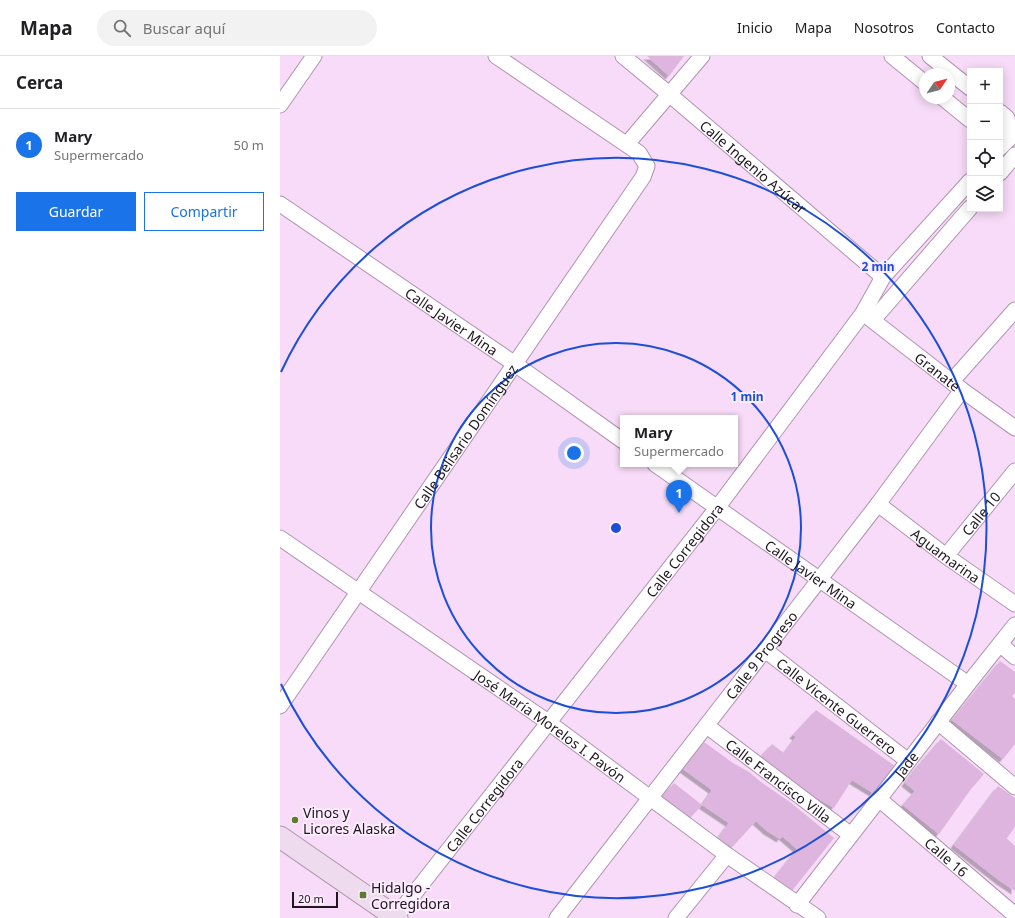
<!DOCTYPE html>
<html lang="es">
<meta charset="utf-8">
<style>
:root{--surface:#fff;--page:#f2f2f2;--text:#202124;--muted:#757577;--line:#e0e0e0;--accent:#1a73e8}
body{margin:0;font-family:"Noto Sans",sans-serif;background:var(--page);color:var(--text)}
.controls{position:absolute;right:12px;top:12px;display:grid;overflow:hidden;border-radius:0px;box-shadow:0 2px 10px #0003}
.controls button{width:36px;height:36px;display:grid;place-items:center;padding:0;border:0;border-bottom:1px solid var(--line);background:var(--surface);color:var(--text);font:20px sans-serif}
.compass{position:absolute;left:639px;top:12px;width:36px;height:36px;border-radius:50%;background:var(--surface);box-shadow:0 2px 10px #0003;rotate:55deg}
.scale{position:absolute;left:12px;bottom:10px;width:46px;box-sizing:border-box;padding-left:4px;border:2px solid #1f1620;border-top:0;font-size:11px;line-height:14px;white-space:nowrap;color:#1f1620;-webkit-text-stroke:3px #fdecfe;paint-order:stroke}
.you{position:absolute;left:294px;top:397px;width:14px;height:14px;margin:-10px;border:3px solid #fff;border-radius:50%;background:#1a73e8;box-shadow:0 0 0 6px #1a73e833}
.badge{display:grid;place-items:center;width:26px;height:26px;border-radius:50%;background:var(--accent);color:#fff;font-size:13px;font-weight:700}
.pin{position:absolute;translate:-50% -33px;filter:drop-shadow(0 1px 2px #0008)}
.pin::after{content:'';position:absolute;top:21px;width:14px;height:12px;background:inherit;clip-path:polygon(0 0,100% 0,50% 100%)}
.popup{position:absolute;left:340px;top:359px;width:118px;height:52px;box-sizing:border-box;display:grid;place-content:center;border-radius:0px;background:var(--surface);filter:drop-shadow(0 1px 3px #0005);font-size:13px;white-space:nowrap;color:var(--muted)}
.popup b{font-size:15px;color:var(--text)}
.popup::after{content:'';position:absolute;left:50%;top:100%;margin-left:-8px;border:8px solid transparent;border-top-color:var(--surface)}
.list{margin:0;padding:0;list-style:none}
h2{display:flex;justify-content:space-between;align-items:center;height:52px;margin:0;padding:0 16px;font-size:17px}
h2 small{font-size:13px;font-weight:400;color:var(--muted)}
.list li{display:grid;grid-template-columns:26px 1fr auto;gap:12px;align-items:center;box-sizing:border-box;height:72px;padding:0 16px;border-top:1px solid var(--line)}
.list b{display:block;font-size:15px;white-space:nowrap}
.list p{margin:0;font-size:13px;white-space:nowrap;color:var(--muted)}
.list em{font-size:13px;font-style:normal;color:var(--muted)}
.actions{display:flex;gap:8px;padding:12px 16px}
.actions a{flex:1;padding:9px 0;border:1px solid var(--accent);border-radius:0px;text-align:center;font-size:14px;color:var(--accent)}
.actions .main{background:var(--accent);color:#fff}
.icon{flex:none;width:22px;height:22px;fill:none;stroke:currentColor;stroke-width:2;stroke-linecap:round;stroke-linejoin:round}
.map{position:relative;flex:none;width:735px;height:862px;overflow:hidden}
header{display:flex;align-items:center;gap:24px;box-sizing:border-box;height:56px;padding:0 20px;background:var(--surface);border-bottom:1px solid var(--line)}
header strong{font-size:19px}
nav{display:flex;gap:22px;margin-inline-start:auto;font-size:14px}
.search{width:280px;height:36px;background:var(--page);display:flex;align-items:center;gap:10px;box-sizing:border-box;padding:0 14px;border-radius:22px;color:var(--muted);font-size:15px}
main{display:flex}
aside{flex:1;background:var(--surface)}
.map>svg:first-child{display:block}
</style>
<header>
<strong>Mapa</strong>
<div class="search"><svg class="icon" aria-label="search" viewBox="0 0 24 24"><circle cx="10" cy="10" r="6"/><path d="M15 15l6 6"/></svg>Buscar aquí</div>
<nav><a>Inicio</a><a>Mapa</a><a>Nosotros</a><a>Contacto</a></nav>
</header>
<main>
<aside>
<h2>Cerca<small></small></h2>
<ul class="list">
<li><span class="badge">1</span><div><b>Mary</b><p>Supermercado</p></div><em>50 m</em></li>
</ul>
<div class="actions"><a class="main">Guardar</a><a>Compartir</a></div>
</aside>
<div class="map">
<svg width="735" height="862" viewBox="0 0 735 862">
<defs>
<filter id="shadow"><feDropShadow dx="-3.5" dy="3.5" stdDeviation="0" flood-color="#0004"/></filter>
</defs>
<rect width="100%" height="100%" fill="#f7dbf8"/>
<g fill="#ddb5de" filter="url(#shadow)">
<path d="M367,0h37l-15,20z"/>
<path d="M720,605l15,11v21l-3,3 3,3v45l-12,15 -51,-39z"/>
<path d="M536,654l79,56 -22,27 -21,-13 -18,28 -34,-20 -39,-32 11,-12 12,9 12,-16 -3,-2z"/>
<path d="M661,683l43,35 -13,15 -32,45 -36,-29 12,-14 -10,-8 11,-15z"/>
<path d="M424,686l29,21 16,9 12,10 29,20 44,36 -43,54 -17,-14 23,-29 -15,-13 -2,3 -13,-8 -11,-10 -24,26 -14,-9 11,-15 -27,-18 10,-15 -29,-21z"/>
<path d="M394,727l28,22 -12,13 -28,-22z"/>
<path d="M718,730l17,12v29l-8,11 -3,-2 11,10v45l-15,-10 -46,-36z"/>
</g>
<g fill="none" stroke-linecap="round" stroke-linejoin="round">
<g stroke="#af94af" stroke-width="17">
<g id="street">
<path id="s1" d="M343,0l46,38 214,183"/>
<path d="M612,0l33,27"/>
<path d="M650,0l40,32"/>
<path d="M663,42l27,22"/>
<path d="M0,49l34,-49"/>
<path d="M720,56l7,6 4,18"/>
<path d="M347,88l75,-88"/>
<path d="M720,92l15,-15"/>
<path d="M720,117l15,-18"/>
<path id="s2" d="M0,148l235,160 108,77"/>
<path id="s3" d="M583,257l99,77 53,38"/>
<path d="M593,264l97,-112"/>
<path d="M672,325l63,-71"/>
<path id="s4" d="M375,408l313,220"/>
<path id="s5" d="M598,448l68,52 69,48"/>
<path id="s6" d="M0,482l268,184 179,133 91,63"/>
<path id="s7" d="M666,500l69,-85"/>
<path d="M720,588l15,13"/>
<path id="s8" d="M485,594l143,111"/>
<path id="s9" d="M0,650l363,-529 4,-11 -8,-13 -143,-97"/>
<path d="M658,666l77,65"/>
<path id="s10" d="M427,670l144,109"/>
<path id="s11" d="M599,743l136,116"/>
<path id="s12" d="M517,849l171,-221 47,-59"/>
<path id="s13" d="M115,862l322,-410 146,-195 20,-36 87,-96"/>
<path id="s14" d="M277,862l321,-414 84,-114"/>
<path d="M396,862l51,-63"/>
</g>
</g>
<g stroke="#af94af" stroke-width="23">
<path id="secondary" d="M0,781l117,81"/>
</g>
<use href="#street" stroke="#fff" stroke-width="15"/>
<use href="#secondary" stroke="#eedbee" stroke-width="21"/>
</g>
<g fill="none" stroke="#1d4ed8" stroke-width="2">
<circle cx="336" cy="472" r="185"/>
<path d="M1 316A370 370 0 1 1 1 628"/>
</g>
<g fill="#5e7b30" stroke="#fdecfe" stroke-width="1.5">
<circle cx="15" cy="764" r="4"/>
<rect x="79" y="835" width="8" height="8" rx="2"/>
</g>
<g text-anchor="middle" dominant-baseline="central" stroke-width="4" stroke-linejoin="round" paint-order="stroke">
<g font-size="14" fill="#1f1620" stroke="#fdecfe">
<text stroke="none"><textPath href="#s1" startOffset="171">Calle Ingenio Azúcar</textPath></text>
<text stroke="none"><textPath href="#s2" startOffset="208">Calle Javier Mina</textPath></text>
<text stroke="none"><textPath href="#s3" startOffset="95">Granate</textPath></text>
<text stroke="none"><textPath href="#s9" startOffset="327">Calle Belisario Domínguez</textPath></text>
<text stroke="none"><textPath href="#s7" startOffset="55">Calle 10</textPath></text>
<text stroke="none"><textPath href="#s13" startOffset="468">Calle Corregidora</textPath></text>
<text stroke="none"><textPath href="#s5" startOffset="85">Aguamarina</textPath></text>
<text stroke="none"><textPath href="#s4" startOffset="191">Calle Javier Mina</textPath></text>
<text stroke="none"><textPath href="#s14" startOffset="333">Calle 9 Progreso</textPath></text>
<text stroke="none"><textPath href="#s8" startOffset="91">Calle Vicente Guerrero</textPath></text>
<text stroke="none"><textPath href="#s6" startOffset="329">José María Morelos I. Pavón</textPath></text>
<text stroke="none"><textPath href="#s12" startOffset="178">Jade</textPath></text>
<text stroke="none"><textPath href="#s10" startOffset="90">Calle Francisco Villa</textPath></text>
<text stroke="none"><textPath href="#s13" startOffset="144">Calle Corregidora</textPath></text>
<text stroke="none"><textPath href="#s11" startOffset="89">Calle 16</textPath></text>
</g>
<g font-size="14" fill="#1f1620" stroke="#fdecfe" text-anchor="start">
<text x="23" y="756">Vinos y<tspan x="23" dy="16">Licores Alaska</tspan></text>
<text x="91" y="831">Hidalgo -<tspan x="91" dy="16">Corregidora</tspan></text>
</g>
</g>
<circle cx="336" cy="472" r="6" fill="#1d4ed8" stroke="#fdecfe" stroke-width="2"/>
<g font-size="12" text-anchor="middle" font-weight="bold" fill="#1d4ed8" stroke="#fdecfe" stroke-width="4" stroke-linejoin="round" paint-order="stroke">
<text x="598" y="215">2 min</text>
<text x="467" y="345">1 min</text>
</g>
</svg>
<div class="controls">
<button>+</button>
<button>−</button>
<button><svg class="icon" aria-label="locate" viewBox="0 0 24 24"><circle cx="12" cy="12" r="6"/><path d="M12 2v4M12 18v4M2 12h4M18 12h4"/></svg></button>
<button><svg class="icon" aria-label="layers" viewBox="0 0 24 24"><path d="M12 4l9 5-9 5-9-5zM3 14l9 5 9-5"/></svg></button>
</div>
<svg class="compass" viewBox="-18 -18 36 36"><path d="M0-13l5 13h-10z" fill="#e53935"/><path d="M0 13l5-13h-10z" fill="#757577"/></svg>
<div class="scale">20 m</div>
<div class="you"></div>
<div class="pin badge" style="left:399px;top:457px">1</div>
<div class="popup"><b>Mary</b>Supermercado</div>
</div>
</main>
